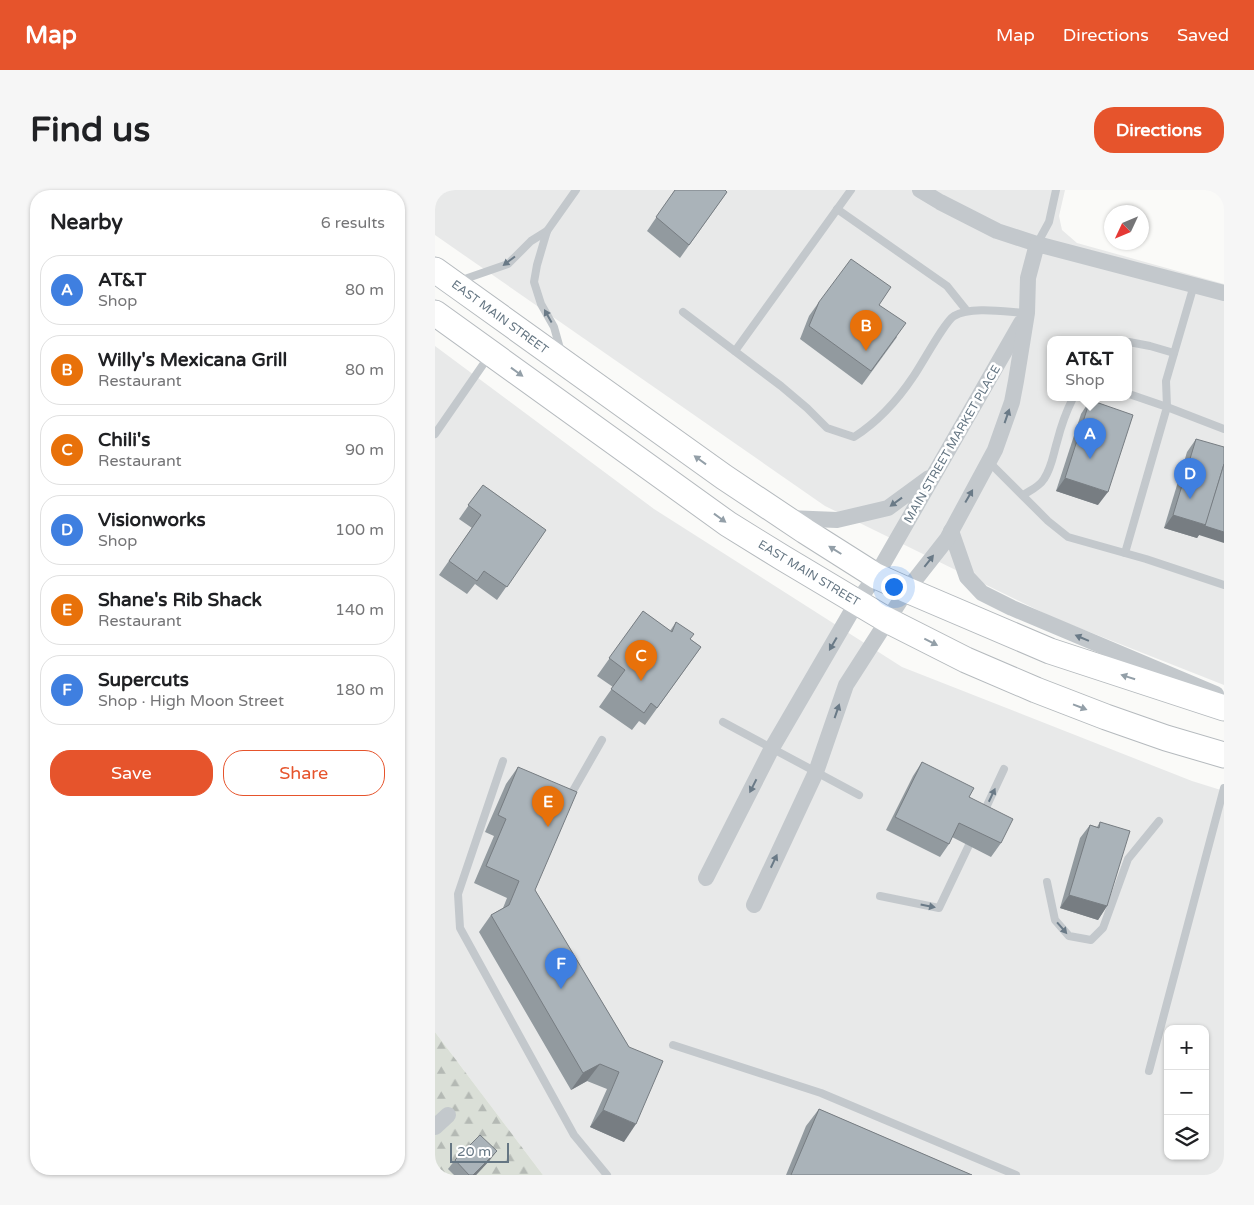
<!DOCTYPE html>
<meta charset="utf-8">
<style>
:root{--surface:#fff;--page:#f6f6f6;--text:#202124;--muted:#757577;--line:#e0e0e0;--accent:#e6542c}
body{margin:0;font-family:"Varela Round",sans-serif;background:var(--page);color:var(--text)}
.controls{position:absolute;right:15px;bottom:15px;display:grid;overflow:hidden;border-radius:10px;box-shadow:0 1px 4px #0004}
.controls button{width:45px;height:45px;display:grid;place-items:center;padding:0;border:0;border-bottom:1px solid var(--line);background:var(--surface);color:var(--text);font:25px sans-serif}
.compass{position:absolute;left:669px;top:15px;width:45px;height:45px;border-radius:50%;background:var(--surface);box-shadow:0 1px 4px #0004;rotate:226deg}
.scale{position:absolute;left:15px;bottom:12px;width:59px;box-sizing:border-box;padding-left:5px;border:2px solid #657683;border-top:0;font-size:14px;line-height:18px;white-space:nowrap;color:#657683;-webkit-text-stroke:4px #fff;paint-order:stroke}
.you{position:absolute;left:458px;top:396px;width:18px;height:18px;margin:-12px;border:4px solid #fff;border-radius:50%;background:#1a73e8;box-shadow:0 0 0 8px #1a73e833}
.badge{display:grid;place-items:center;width:32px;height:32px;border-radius:50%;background:var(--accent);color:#fff;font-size:16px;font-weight:700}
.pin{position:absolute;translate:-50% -41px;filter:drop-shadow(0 1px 2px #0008)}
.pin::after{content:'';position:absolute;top:26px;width:18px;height:15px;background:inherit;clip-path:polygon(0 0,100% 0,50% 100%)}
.popup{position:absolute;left:612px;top:146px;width:85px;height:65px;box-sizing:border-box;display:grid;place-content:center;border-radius:10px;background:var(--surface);filter:drop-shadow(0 1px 4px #0005);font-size:16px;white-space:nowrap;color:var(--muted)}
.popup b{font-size:19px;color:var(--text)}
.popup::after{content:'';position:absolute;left:50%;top:100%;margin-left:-10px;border:10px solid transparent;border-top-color:var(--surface)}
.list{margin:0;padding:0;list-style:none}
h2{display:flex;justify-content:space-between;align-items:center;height:65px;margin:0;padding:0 20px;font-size:21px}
h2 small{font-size:16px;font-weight:400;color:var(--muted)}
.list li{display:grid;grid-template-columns:32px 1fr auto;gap:15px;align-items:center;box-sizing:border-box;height:70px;margin:0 10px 10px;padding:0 10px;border:1px solid var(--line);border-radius:20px}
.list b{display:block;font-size:19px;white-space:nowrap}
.list p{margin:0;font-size:16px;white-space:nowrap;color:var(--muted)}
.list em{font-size:16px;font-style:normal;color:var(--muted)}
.actions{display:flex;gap:10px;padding:15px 20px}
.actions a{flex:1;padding:11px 0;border:1px solid var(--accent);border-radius:20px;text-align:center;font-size:18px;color:var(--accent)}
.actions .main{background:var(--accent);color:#fff}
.icon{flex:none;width:28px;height:28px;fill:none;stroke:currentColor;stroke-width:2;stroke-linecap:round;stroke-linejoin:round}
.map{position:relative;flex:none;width:789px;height:985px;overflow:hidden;border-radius:20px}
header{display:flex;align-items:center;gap:30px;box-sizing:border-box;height:70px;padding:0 25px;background:var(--accent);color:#fff}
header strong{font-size:24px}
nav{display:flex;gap:28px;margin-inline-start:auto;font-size:18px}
.intro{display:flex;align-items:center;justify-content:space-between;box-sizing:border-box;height:120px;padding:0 30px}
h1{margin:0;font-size:35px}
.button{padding:12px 22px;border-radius:20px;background:var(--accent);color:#fff;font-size:18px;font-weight:700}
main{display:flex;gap:30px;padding:0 30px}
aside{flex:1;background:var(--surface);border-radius:20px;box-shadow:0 1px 4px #0004}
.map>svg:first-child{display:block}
</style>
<header>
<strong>Map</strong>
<nav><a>Map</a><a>Directions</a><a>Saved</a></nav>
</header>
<div class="intro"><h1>Find us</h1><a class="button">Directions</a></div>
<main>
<aside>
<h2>Nearby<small>6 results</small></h2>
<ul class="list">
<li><span class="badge" style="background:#3f7fe0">A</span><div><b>AT&amp;T</b><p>Shop</p></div><em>80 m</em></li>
<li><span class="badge" style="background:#e8710a">B</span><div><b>Willy's Mexicana Grill</b><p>Restaurant</p></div><em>80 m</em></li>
<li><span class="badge" style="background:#e8710a">C</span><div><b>Chili's</b><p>Restaurant</p></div><em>90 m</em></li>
<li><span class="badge" style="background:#3f7fe0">D</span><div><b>Visionworks</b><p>Shop</p></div><em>100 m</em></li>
<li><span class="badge" style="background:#e8710a">E</span><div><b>Shane's Rib Shack</b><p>Restaurant</p></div><em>140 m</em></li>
<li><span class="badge" style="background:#3f7fe0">F</span><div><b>Supercuts</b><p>Shop · High Moon Street</p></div><em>180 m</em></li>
</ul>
<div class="actions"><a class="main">Save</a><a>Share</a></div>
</aside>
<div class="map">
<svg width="789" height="985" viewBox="0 0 789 985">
<defs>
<pattern id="forest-firs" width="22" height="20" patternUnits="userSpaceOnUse" patternTransform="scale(1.25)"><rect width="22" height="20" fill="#dadfd7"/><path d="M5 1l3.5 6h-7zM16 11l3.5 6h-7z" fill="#b4b9b4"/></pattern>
</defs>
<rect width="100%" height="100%" fill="#fafaf8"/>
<g fill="#e8e9e9" fill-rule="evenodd">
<path d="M0,0h630l-6,26 3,14 15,13 147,41v401l-170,-67 -229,-112 -390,-271zM616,150h78v58h-78z"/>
<path d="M0,156l219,163 248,158 290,114 32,10v384h-681l-108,-143zM733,839h37v127h-37z"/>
</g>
<path fill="url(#forest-firs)" d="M0,842l108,143h-108z"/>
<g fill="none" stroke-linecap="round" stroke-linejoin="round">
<g stroke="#b5babe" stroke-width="27">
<g id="primary">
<path d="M0,80l289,207 81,54 71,45 31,14 143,61 174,57"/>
<path d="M0,123l293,211 55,34 104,62 79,40 70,30 70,27 60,21 58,17"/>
</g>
</g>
<g stroke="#c3c8cc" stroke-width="8">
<path d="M402,19l110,77 20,25"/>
<path d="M602,54l12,-22 7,-32"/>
<path d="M24,91l49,-17 23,-23 16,-10"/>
<path d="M759,95l-28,96 1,26 57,22"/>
<path d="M248,122l98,74 26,22 20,20 27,9c25,-16 43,-36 59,-60 8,-11 32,-56 41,-61 17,-10 53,-4 73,-3"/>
<path d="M694,152l21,4 24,7"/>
<path d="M300,161l116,-161"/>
<path d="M126,162l-7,-25 -13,-23 -7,-22 3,-17 10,-34 29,-41"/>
<path d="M0,244l54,-78"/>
<path d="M554,272l59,59 20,16 78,22 78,26"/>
<path d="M588,305c8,-5 16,-8 21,-16 8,-12 9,-24 13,-37 4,-16 9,-30 16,-44"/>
<path d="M690,363l42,-146 -38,-13"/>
<path d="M288,532l136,73"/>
<path d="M68,571l-45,133 2,34 114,207 33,40"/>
<path d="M135,606l32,-56"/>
<path d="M548,624l21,-45"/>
<path d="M612,692l8,38 14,16 22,4 12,-12 25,-69 31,-38"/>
<path d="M445,706l59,12 30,-63"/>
<path d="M238,855l148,48 195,82"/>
<path d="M714,881l75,-283"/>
</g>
<g stroke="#c3c8cc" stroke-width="16">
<path d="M485,0l20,12 57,29 40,13"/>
<path d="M353,328l49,2 51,-12 41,-30"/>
<path d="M516,341l16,46 15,16 30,15 204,86"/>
<path d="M271,688l66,-130 85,-146 19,-26 145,-253"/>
<path d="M319,715l62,-133 30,-87 61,-95 40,-51 48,-89 17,-48 4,-21 11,-68 1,-35 9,-34 187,49"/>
<path d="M0,937l13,-12"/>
</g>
<use href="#primary" stroke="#fff" stroke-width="25"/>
</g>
<g fill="#929a9f">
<path d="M240,0l52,2 -47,66 -33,-27z"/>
<path d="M384,112l60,3 18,32 -35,48 -62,-46 9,-23z"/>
<path d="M655,210l8,105 -42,-14 25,-77z"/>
<path d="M761,249l3,96 -2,3 -33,-10 23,-76z"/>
<path d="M48,295l63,45 -49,70 -22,-16 -8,10 -28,-19 33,-47 -13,-9z"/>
<path d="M208,421l27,20 6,-9 14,17 11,8 -56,78 -6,-4 -7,9 -33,-23 14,-20 -16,-11z"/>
<path d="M487,572l47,35 32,46 -10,14 -39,-20 -3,7 -9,13 -54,-27 27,-54z"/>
<path d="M83,577l17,123 94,157 -5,95 -34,-15 17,-38 -20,-8 -16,9 -92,-158 12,-17 12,-7 4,-10 -33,-15 20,-47 -9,-4 21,-48z"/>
<path d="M665,632l7,84 -9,14 -38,-12 20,-70 10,-13 7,2z"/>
<path d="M384,919l153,66h-186l20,-49z"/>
<path d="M20,970h35l-14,15h-22l-6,-6z"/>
</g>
<g fill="#777d82">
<path d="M630,288l43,14 -10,13 -42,-14z"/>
<path d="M738,325l33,10 18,7v11l-25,-8 -2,3 -33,-10z"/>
<path d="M634,705l38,11 -9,14 -38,-12z"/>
<path d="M165,874l-13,17 -16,9 12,-17z"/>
<path d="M168,920l33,14 -12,18 -34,-15z"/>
<path d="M62,961l-7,9 -14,15h-3z"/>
</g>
<g fill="#aab3b9" stroke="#777d82">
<path d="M240,0h50l2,2 -38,53 -33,-28z"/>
<path d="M416,69l40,28 -12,18 27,18 -35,48 -62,-45 10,-24z"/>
<path d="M655,210l43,15 -25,77 -43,-14z"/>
<path d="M761,249l28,8v17l-18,61 -33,-10z"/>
<path d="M789,274v68l-19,-6z"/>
<path d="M48,295l63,45 -39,57 -23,-16 -7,10 -28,-20 32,-46 -13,-10z"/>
<path d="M208,421l29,21 4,-10 18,12 -4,5 11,8 -44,61 -6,-5 -7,10 -33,-24 14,-19 -16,-12z"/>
<path d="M487,572l52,26 -5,9 44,22 -12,24 -42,-20 -10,21 -54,-27z"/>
<path d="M83,577l59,25 -42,98 94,157 34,14 -27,63 -33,-14 16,-38 -19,-8 -17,9 -92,-158 18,-10 10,-24 -33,-15 20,-47 -8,-4z"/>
<path d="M665,632l30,9 -23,75 -38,-11 21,-70 9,3z"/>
<path d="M384,919l153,66h-181z"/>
<path d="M45,945l17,16 -24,24h-4l-14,-15z"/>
</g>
<defs><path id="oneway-solid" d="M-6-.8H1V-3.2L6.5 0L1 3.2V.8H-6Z" transform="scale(1.25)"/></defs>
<g fill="#6a7a87">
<use href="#oneway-solid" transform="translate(74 71) rotate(143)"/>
<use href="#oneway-solid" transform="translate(113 126) rotate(-119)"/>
<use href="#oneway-solid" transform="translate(572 226) rotate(-71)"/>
<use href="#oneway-solid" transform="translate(534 306) rotate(-60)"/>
<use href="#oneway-solid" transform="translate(461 312) rotate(144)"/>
<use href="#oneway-solid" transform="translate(494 371) rotate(-52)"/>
<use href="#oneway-solid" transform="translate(647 448) rotate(-157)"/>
<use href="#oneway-solid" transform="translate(398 454) rotate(120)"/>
<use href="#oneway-solid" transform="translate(402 521) rotate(-71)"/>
<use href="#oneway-solid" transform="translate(318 596) rotate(117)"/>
<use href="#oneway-solid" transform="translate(557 605) rotate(-65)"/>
<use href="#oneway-solid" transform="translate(339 671) rotate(-65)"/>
<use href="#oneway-solid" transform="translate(493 716) rotate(11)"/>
<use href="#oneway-solid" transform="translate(627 738) rotate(49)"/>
</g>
<g fill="#939fa8">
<use href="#oneway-solid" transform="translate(82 182) rotate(36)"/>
<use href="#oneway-solid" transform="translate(265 270) rotate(-144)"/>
<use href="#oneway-solid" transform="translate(285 328) rotate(36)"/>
<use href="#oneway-solid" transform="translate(400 360) rotate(-148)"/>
<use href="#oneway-solid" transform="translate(496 452) rotate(27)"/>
<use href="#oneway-solid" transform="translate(693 487) rotate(-162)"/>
<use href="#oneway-solid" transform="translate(645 517) rotate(21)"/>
</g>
<g text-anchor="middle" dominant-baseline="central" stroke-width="5" stroke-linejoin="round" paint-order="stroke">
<g font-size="12" fill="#657683" stroke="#fff">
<text transform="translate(65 127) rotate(36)">EAST MAIN STREET</text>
<text transform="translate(517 254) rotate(-60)">MAIN STREET MARKET PLACE</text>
<text transform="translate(374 383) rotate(31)">EAST MAIN STREET</text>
</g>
</g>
</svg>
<div class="controls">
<button>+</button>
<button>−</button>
<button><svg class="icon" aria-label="layers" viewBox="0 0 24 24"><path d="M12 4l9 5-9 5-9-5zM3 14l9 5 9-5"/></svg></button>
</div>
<svg class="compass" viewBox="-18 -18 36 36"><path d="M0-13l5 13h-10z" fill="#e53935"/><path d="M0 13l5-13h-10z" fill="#757577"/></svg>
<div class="scale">20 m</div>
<div class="you"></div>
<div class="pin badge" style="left:655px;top:269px;background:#3f7fe0">A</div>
<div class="popup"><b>AT&amp;T</b>Shop</div>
<div class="pin badge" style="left:431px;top:161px;background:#e8710a">B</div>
<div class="pin badge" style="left:206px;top:491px;background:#e8710a">C</div>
<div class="pin badge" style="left:755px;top:309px;background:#3f7fe0">D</div>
<div class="pin badge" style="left:113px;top:637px;background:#e8710a">E</div>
<div class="pin badge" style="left:126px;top:799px;background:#3f7fe0">F</div>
</div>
</main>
